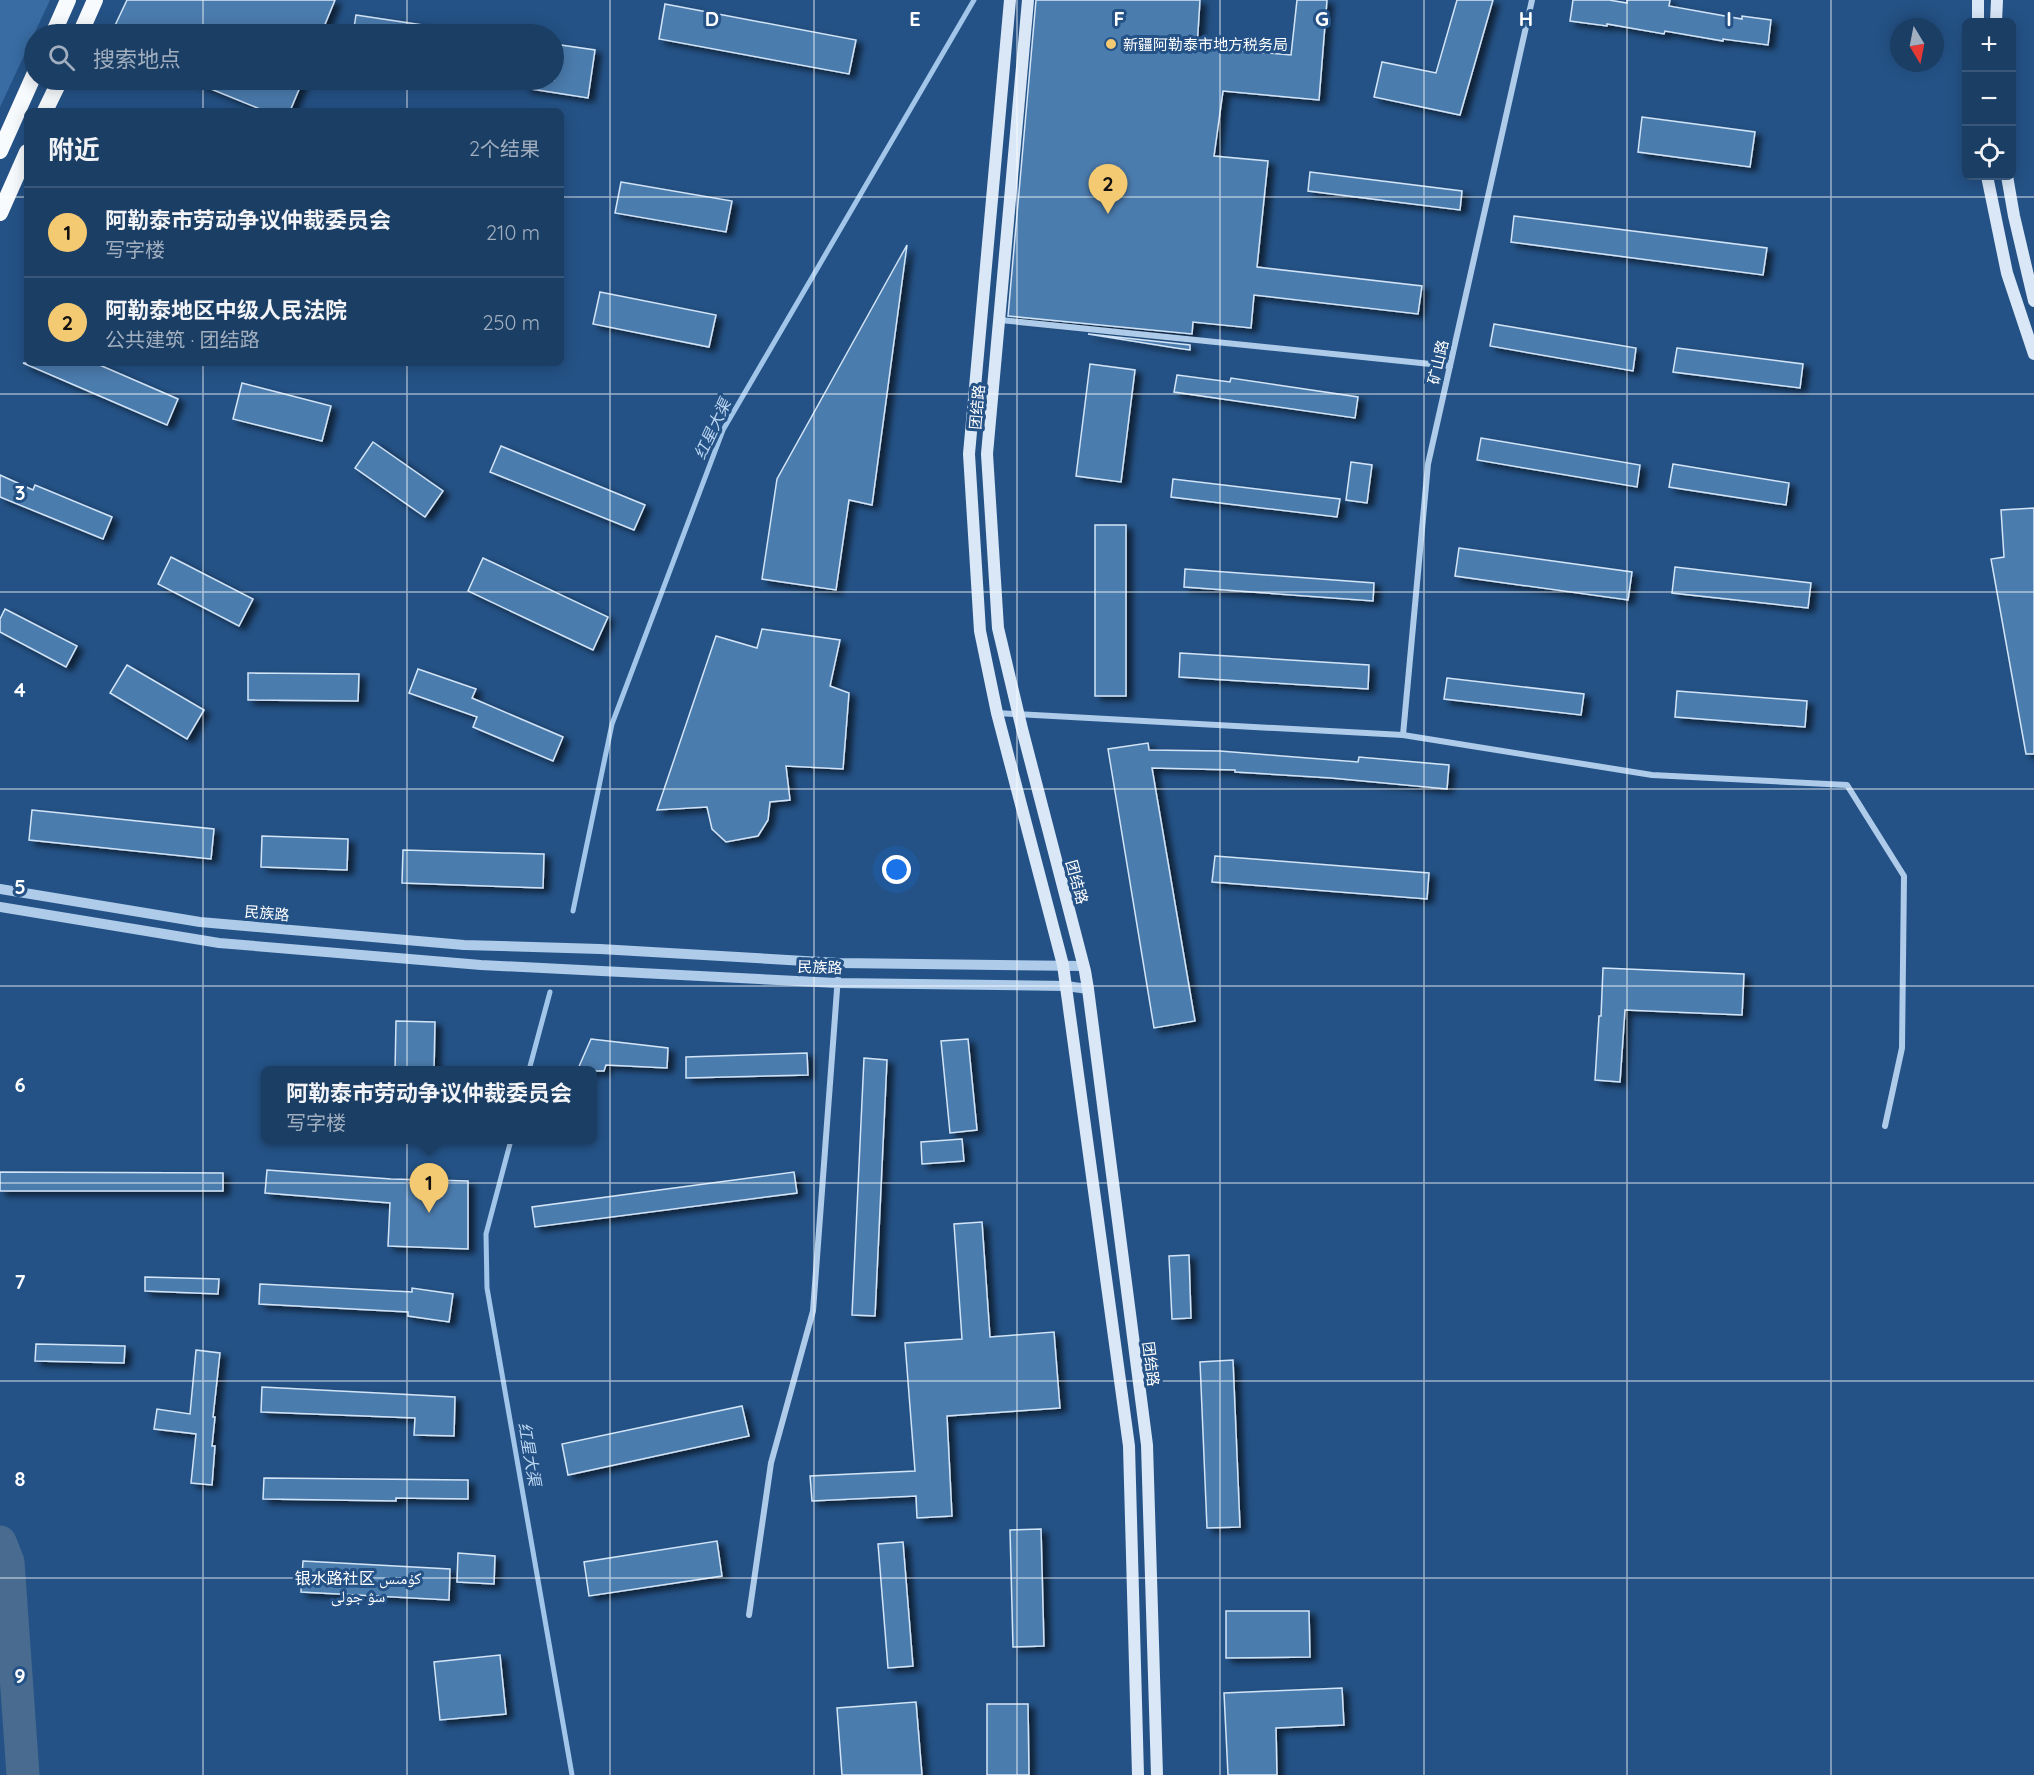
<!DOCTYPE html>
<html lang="zh">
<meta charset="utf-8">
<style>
:root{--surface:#1b3e64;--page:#24456a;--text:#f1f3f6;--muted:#a0aebf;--line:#395778;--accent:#f3c972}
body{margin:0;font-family:Quicksand,"Noto Naskh Arabic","Noto Sans SC",sans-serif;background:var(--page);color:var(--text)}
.controls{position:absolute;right:18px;top:18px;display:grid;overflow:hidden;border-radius:9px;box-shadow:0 3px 15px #0003}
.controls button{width:54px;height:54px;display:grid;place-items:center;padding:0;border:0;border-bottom:2px solid var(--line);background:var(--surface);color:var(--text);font:30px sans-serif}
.compass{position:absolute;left:1890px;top:18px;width:54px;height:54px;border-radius:50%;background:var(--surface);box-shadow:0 3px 15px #0003;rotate:170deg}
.you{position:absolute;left:897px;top:870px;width:21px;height:21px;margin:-15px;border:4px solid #fff;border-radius:50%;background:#1a73e8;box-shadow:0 0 0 9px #1a73e833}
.badge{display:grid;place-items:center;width:39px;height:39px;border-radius:50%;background:var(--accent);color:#111;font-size:20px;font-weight:700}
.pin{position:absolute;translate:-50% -50px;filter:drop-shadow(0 2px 3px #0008)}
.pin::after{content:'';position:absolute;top:32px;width:21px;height:18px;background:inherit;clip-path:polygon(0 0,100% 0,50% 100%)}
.popup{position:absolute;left:261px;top:1066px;width:336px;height:78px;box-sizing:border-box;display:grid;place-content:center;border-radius:9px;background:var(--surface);filter:drop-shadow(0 2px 4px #0005);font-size:20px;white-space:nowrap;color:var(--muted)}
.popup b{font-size:22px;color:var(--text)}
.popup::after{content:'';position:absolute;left:50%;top:100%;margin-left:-12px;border:12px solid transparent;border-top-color:var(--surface)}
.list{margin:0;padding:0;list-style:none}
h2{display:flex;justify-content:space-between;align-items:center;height:78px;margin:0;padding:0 24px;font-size:26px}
h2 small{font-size:20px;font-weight:400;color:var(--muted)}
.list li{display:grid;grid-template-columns:39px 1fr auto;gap:18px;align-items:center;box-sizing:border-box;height:90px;padding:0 24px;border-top:2px solid var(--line)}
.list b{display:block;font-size:22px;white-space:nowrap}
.list p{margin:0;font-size:20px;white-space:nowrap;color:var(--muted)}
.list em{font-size:20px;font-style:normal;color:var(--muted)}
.icon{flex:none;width:33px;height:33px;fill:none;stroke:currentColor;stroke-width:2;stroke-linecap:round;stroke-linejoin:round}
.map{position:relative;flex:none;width:2034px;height:1775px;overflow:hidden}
.search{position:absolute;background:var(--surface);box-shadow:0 3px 15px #0003;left:24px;top:24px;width:540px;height:66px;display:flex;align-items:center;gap:15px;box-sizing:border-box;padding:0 21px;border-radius:33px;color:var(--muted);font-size:22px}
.panel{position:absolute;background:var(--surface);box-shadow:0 3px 15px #0003;left:24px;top:108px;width:540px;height:258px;border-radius:9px}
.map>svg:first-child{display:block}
</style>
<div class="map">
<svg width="2034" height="1775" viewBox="0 0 2034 1775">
<defs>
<filter id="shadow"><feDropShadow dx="6" dy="4" stdDeviation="3" flood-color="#0009"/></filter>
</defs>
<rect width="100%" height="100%" fill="#245286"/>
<path fill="#386ca3" d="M0,0h50l-50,107z"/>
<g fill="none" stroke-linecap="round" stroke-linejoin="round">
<g stroke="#a2c6e9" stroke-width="5">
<path d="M573,911l39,-187 111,-294 251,-430"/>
<path d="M529,1070l21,-78"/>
<path d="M511,1140l-25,94 1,54 85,487"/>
</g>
<path stroke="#496b8f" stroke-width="33" d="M0,1542l8,20 15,213"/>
</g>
<g fill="#4c7cae" stroke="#d2e4f7" stroke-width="1.5" filter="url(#shadow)">
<path d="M127,0h208l-14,34h-210z"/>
<path d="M1036,0h164l-3,47 94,8 6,-55h30l-8,100 -96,-9 -9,65 54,5 -11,106 165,19 -4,28 -164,-19 -3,33 -58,-6 -1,12 -184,-18z"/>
<path d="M1457,0h36l-33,115 -86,-18 8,-35 54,11z"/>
<path d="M1573,0h36l18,3v-3h43l-1,6 73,13v-3l29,4 -3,25 -45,-6v2l-58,-10 -1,3 -57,-10v2l-37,-5z"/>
<path d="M665,4l191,36 -7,34 -190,-35z"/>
<path d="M356,15l73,11v8h-76z"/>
<path d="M554,44l41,6 -7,48 -63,-10v-8h29z"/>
<path d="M189,80h114l-13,31h-25z"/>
<path d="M1642,117l113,15 -5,35 -112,-15z"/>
<path d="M1310,172l152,19 -2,19 -152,-19z"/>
<path d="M621,182l111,19 -6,31 -111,-19z"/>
<path d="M1514,216l253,32 -4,27 -252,-33z"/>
<path d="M907,245l-35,260 -23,-5 -13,90 -74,-11 15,-100z"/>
<path d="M600,292l116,23 -7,32 -116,-23z"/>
<path d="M1494,324l142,24 -3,23 -143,-25z"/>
<path d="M1088,334l102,11v5l-14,-2z"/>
<path d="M1677,348l126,16 -3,24 -127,-16z"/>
<path d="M23,363h72l83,36 -11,26z"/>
<path d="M1090,364l45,6 -14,112 -45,-6z"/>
<path d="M1177,375l53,7 1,-4 127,19 -3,21 -181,-26z"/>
<path d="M242,383l89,23 -9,35 -89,-22z"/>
<path d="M1481,438l159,27 -3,22 -160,-27z"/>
<path d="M373,442l70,49 -18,26 -70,-49z"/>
<path d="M501,446l144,59 -11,25 -144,-58z"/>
<path d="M1351,462l21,3 -5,38 -21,-3z"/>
<path d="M1673,464l116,19 -3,22 -117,-18z"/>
<path d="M0,475l33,15 2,-5 77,32 -9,22 -103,-42z"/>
<path d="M1173,479l167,20 -3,18 -166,-20z"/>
<path d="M2034,508v246h-8l-35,-195 13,-2 -3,-47z"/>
<rect x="1095" y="525" width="31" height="171"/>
<path d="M1459,548l173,24 -4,28 -173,-24z"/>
<path d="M171,557l82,42 -14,27 -81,-42z"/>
<path d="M483,558l125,59 -15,33 -125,-59z"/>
<path d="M1675,567l136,16 -3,25 -136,-15z"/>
<path d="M1185,569l189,14 -1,18 -189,-14z"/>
<path d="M5,609l72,37 -11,21 -66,-35v-13z"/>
<path d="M762,629l78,11 -10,46 19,7 -6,76 -57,-3 4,34 -20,2 -2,18 -10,16 -32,6 -14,-13 -5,-22 -50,3 59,-174 41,12z"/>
<path d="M1180,653l189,12 -1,24 -189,-12z"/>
<path d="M127,665l77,45 -17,29 -77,-46z"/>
<path d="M418,669l58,20 -4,9 91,39 -10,24 -80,-34 4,-10 -68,-24z"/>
<path d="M248,673l111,1 -1,27 -110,-1z"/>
<path d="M1447,678l137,16 -3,21 -137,-16z"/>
<path d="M1677,691l130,10 -2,26 -130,-10z"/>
<path d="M1148,743l1,7 71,1 138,11 1,-5 90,8 -2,24 -116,-11 -96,-6v-2l-83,-2 43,253 -41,7 -46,-279z"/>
<path d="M32,810l182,19 -3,30 -182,-19z"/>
<path d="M262,836l86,3 -1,31 -86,-3z"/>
<path d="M403,850l141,4 -1,34 -141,-5z"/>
<path d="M1215,856l214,17 -2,26 -215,-17z"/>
<path d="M1603,968l141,6 -2,41 -117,-5 -5,72 -25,-2 4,-64h2z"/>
<path d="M396,1021l39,1 -1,49h-39z"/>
<path d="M591,1039l77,9 -1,20 -61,-3 -2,6h-27z"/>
<path d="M968,1039l9,91 -27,3 -9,-92z"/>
<path d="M807,1053l1,22 -122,3v-21z"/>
<path d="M864,1058l23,2 -12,256 -23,-1z"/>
<path d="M962,1139l2,22 -42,3 -1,-22z"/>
<path d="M267,1170l124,9 77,2v68l-80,-3 2,-43 -125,-10z"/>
<path d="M0,1172l223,1v18h-223z"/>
<path d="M794,1172l3,21 -262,34 -3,-20z"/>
<path d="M982,1222l8,115 64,-5 6,76 -113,8 5,100 -35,2 -1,-22 -104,5 -2,-25 105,-5 -10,-128 57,-4 -8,-115z"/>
<path d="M1189,1255l2,63 -19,1 -3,-63z"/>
<path d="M145,1277l74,2 -1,15 -73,-3z"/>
<path d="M260,1284l152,8v-4l41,6 -4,28 -41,-6v-4l-149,-8z"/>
<path d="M36,1344l89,2 -1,17 -89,-2z"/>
<path d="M196,1350l24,3 -7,64h2l-3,29h3l-3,39 -21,-2 5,-49 -42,-5 3,-20 33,5z"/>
<path d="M1233,1360l7,167 -33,1 -7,-166z"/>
<path d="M262,1387l193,10 -1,39 -40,-1 1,-17 -154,-6z"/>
<path d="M742,1406l7,30 -181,39 -6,-31z"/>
<path d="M264,1478l204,2v19l-72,-1v3l-133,-2z"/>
<path d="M1041,1529l3,117 -31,1 -3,-117z"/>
<path d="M717,1541l5,35 -133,20 -5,-34z"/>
<path d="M903,1542l10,124 -25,2 -10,-124z"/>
<path d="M458,1553l37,3 -1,28 -37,-2z"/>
<path d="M303,1561l147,8 -1,31 -148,-8z"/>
<path d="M1226,1611h83l1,46 -84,1z"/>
<path d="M500,1655l6,59 -66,6 -6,-58z"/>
<path d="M1342,1688l2,37 -68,3 1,47h-49l-4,-82z"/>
<path d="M916,1702l6,73h-80l-5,-67z"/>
<path d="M987,1704h41l1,71h-42z"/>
</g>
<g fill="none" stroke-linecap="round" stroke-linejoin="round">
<g stroke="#aecbe9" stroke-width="6">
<path d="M1000,320l450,46"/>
<path d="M997,713l406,22 249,40 195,10 57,91 -2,172 -17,78"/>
<path d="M1403,735l25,-271 104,-464"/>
<path d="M749,1615l22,-152 42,-152 26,-348"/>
</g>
<g stroke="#aecbe9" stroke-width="10">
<path d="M0,889l200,33 264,23 136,4 239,14 245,3"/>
<path d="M0,907l219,36 262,22 356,18 229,3 22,3"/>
</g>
<g stroke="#d9e7f7" stroke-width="12">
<path d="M1010,0l-41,454 11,177 17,82 66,252 66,481 9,329"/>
<path d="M1028,0l-41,454 11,174 24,101 63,242 3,18 59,456 10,330"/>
<path d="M1978,22v-22"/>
<path d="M1996,22l1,-22"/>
<path d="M1987,176l20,97 27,81"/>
<path d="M2007,176l7,40 20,85"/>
</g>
<g stroke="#f8fbfe" stroke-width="16">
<path d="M53,34l15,-34"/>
<path d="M80,34l15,-34"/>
<path d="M45,111l15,-31"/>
<path d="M0,151l34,-76"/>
<path d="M0,213l27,-61"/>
</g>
</g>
<path fill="none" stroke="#fff" stroke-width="1.5" stroke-opacity="0.55" d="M203,0v34M407,0v34M610,0v1775M814,0v1775M1017,0v1775M1220,0v1775M1424,0v1775M1627,0v1775M1831,0v1775M203,80v31M407,80v31M0,197h27M561,197h1473M203,363v1412M407,363v1412M0,394h2034M0,592h2034M0,789h2034M0,986h2034M0,1183h2034M0,1381h2034M0,1578h2034"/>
<circle fill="#f3c972" stroke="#245286" stroke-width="2" cx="1111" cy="44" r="6"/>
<g text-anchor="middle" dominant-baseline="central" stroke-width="6" stroke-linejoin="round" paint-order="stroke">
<g font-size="15" fill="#fff" stroke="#245286" text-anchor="start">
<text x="1123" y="44">新疆阿勒泰市地方税务局</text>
</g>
<g font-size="15" fill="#fff" stroke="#245286">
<text transform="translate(1438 362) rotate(-77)">矿山路</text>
<text transform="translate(977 407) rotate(-85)">团结路</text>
<text transform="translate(1077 882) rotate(75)">团结路</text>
<text transform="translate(267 913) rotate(5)">民族路</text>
<text transform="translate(820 967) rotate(2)">民族路</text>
<text transform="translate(1151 1364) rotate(83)">团结路</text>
</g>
<g font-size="16" font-style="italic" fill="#bad5f0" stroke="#245286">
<text transform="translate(712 429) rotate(-65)">红星大渠</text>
<text transform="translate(530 1454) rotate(80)">红星大渠</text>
</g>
<g font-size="16" fill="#fff" stroke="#245286">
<text x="358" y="1578">银水路社区 كۇمىس<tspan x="358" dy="18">سۋ جولى</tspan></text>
</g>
</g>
<g font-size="20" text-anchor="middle" font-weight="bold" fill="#fff" stroke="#245286" stroke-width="6" stroke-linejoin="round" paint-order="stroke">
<text x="712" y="26">D</text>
<text x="915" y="26">E</text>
<text x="1119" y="26">F</text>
<text x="1322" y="26">G</text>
<text x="1526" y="26">H</text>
<text x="1729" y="26">I</text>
<text x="20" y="500">3</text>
<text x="20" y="697">4</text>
<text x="20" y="894">5</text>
<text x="20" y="1092">6</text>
<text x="20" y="1289">7</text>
<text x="20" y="1486">8</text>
<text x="20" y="1683">9</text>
</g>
</svg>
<div class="controls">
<button>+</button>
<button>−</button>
<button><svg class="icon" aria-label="locate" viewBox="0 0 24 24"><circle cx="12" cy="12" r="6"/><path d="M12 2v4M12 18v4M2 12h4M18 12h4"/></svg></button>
</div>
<svg class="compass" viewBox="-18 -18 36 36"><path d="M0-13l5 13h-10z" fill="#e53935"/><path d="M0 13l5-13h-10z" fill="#a0aebf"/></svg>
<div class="you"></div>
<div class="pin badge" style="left:429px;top:1213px">1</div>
<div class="popup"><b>阿勒泰市劳动争议仲裁委员会</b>写字楼</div>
<div class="pin badge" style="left:1108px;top:214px">2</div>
<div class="search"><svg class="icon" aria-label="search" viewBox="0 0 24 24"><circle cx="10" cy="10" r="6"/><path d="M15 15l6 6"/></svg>搜索地点</div>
<section class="panel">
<h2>附近<small>2个结果</small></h2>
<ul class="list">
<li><span class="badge">1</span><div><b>阿勒泰市劳动争议仲裁委员会</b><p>写字楼</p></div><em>210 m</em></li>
<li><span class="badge">2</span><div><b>阿勒泰地区中级人民法院</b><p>公共建筑 · 团结路</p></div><em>250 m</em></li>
</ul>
</section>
</div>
